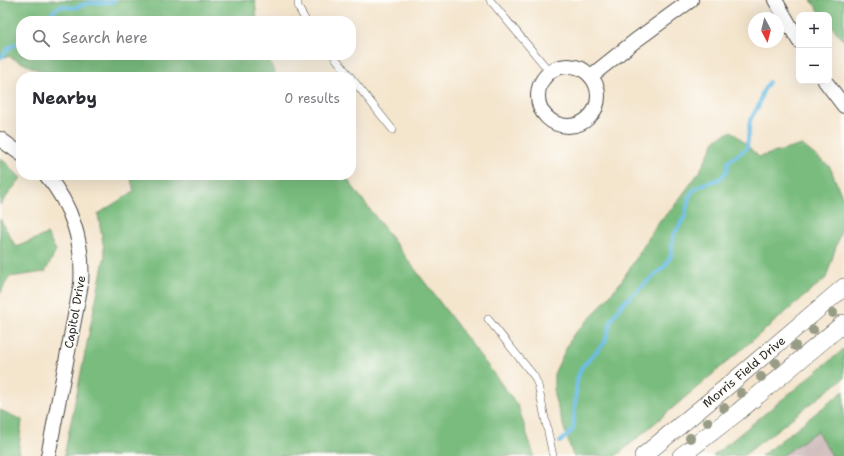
<!DOCTYPE html>
<meta charset="utf-8">
<style>
:root{--surface:#fff;--page:#f2f2f3;--text:#2b2b33;--muted:#7c7c81;--line:#e1e1e2}
body{margin:0;font-family:"Shantell Sans",sans-serif;background:var(--page);color:var(--text)}
.controls{position:absolute;right:12px;top:12px;display:grid;overflow:hidden;border-radius:8px;box-shadow:0 4px 16px #0002}
.controls button{width:36px;height:36px;display:grid;place-items:center;padding:0;border:0;border-bottom:1px solid var(--line);background:var(--surface);color:var(--text);font:20px sans-serif}
.compass{position:absolute;left:748px;top:12px;width:36px;height:36px;border-radius:50%;background:var(--surface);box-shadow:0 4px 16px #0002;rotate:173deg}
.list{margin:0;padding:0;list-style:none}
h2{display:flex;justify-content:space-between;align-items:center;height:52px;margin:0;padding:0 16px;font-size:17px}
h2 small{font-size:13px;font-weight:400;color:var(--muted)}
.icon{flex:none;width:22px;height:22px;fill:none;stroke:currentColor;stroke-width:2;stroke-linecap:round;stroke-linejoin:round}
.map{position:relative;flex:none;width:844px;height:456px;overflow:hidden}
.search{position:absolute;background:var(--surface);box-shadow:0 4px 16px #0002;left:16px;top:16px;width:340px;height:44px;display:flex;align-items:center;gap:10px;box-sizing:border-box;padding:0 14px;border-radius:16px;color:var(--muted);font-size:15px}
.panel{position:absolute;background:var(--surface);box-shadow:0 4px 16px #0002;left:16px;top:72px;width:340px;height:108px;border-radius:16px}
.map>svg:first-child{display:block}
</style>
<div class="map">
<svg width="844" height="456" viewBox="0 0 844 456">
<rect width="100%" height="100%" fill="#fdfcf7"/>
<filter id="ink" filterUnits="userSpaceOnUse"><feTurbulence type="fractalNoise" baseFrequency=".025" numOctaves="2"/><feDisplacementMap in="SourceGraphic" scale="8" xChannelSelector="R" yChannelSelector="G"/><feConvolveMatrix kernelMatrix="1 2 1 2 8 2 1 2 1" color-interpolation-filters="sRGB"/></filter>
<filter id="wash" filterUnits="userSpaceOnUse"><feTurbulence type="fractalNoise" baseFrequency=".012" numOctaves="4" result="noise"/><feDisplacementMap in="SourceGraphic" scale="16" xChannelSelector="R" yChannelSelector="G"/><feGaussianBlur stdDeviation="0.9" result="paint"/><feColorMatrix in="noise" values="0 0 0 0 0 0 0 0 0 0 0 0 0 0 0 0 0 1.4 0 .05"/><feComposite in="paint" operator="in"/></filter>
<g filter="url(#wash)">
<rect width="100%" height="100%" fill="#f4e5cd"/>
<path fill="#d1bfbf" d="M817,431l15,25h-50z"/>
<g fill="#79bc7e" stroke="#527454">
<path d="M0,0h255l2,21h-236v34h245l11,22h-211l-26,-6 -32,-15 -8,2z"/>
<path d="M811,0h33v41l-15,-18v-8h-7z"/>
<path d="M732,131l27,26 43,-12 28,22 14,35v8l-4,24 -14,44 -210,178h-43l-19,-60v-22l18,-38 22,-22 26,-31 19,-29 19,-32 14,-13 28,-38 16,-32z"/>
<path d="M0,157l21,21 -21,27z"/>
<path d="M130,175h214l174,231 16,50h-470l41,-201 -7,-41 36,-23z"/>
<path d="M0,219l16,28 31,-13 9,17 -11,21 -36,5 -9,17z"/>
<path d="M844,349v29l-101,78h-30z"/>
<path d="M844,391v65h-12l-15,-25 -35,25h-21z"/>
<path d="M0,410l22,10 -4,36h-18z"/>
</g>
<g fill="none" stroke-linecap="round" stroke-linejoin="round">
<g stroke="#6abde6" stroke-width="4">
<path d="M41,21l19,-15 14,2 15,-5 23,-1 3,-2"/>
<path d="M0,57h2c4,-7 10,-14 19,-13"/>
<path d="M560,442l13,-12 4,-50 4,-12 24,-26 6,-21 10,-16 44,-39 6,-10 2,-20 12,-20 4,-19 4,-6 8,-6 19,-6 7,-8 1,-9 19,-14 3,-28 9,-15 3,-12 7,-11"/>
</g>
</g>
</g>
<g filter="url(#ink)">
<g fill="none" stroke-linecap="round" stroke-linejoin="round">
<g stroke="#494743" stroke-width="8">
<g id="service">
<path d="M298,0v7l8,14"/>
<path d="M490,0l60,72"/>
<path d="M333,55l60,75"/>
<path d="M488,319l46,57 4,9 15,71"/>
</g>
</g>
<g stroke="#494743" stroke-width="16">
<g id="minor">
<path d="M775,0l24,41"/>
<circle cx="568" cy="96" r="30"/>
<path d="M591,76l44,-35 56,-41"/>
<path d="M825,81l19,25"/>
<path d="M0,139l21,15"/>
<path d="M46,175c26,30 38,69 35,109l-33,172"/>
</g>
</g>
<g stroke="#494743" stroke-width="18">
<g id="tertiary">
<path d="M643,456l80,-66 121,-103"/>
<path d="M681,456l57,-44 106,-89"/>
</g>
</g>
<use href="#service" stroke="#fff" stroke-width="7"/>
<use href="#minor" stroke="#fff" stroke-width="14"/>
<use href="#tertiary" stroke="#fff" stroke-width="17"/>
</g>
<g fill="#979c86">
<circle cx="833" cy="313" r="5"/>
<circle cx="813" cy="330" r="5"/>
<circle cx="795" cy="346" r="5"/>
<circle cx="776" cy="363" r="5"/>
<circle cx="761" cy="377" r="5"/>
<circle cx="741" cy="393" r="5"/>
<circle cx="724" cy="408" r="5"/>
<circle cx="708" cy="422" r="5"/>
<circle cx="690" cy="438" r="5"/>
</g>
</g>
<g text-anchor="middle" dominant-baseline="central" stroke-width="3" stroke-linejoin="round" paint-order="stroke">
<g font-size="12" fill="#2b2b2b" stroke="#fdfcf7">
<text transform="translate(75 312) rotate(-80)">Capitol Drive</text>
<text transform="translate(744 372) rotate(-40)">Morris Field Drive</text>
</g>
</g>
</svg>
<div class="controls">
<button>+</button>
<button>−</button>
</div>
<svg class="compass" viewBox="-18 -18 36 36"><path d="M0-13l5 13h-10z" fill="#e53935"/><path d="M0 13l5-13h-10z" fill="#7c7c81"/></svg>
<div class="search"><svg class="icon" aria-label="search" viewBox="0 0 24 24"><circle cx="10" cy="10" r="6"/><path d="M15 15l6 6"/></svg>Search here</div>
<section class="panel">
<h2>Nearby<small>0 results</small></h2>
<ul class="list">
</ul>
</section>
</div>
